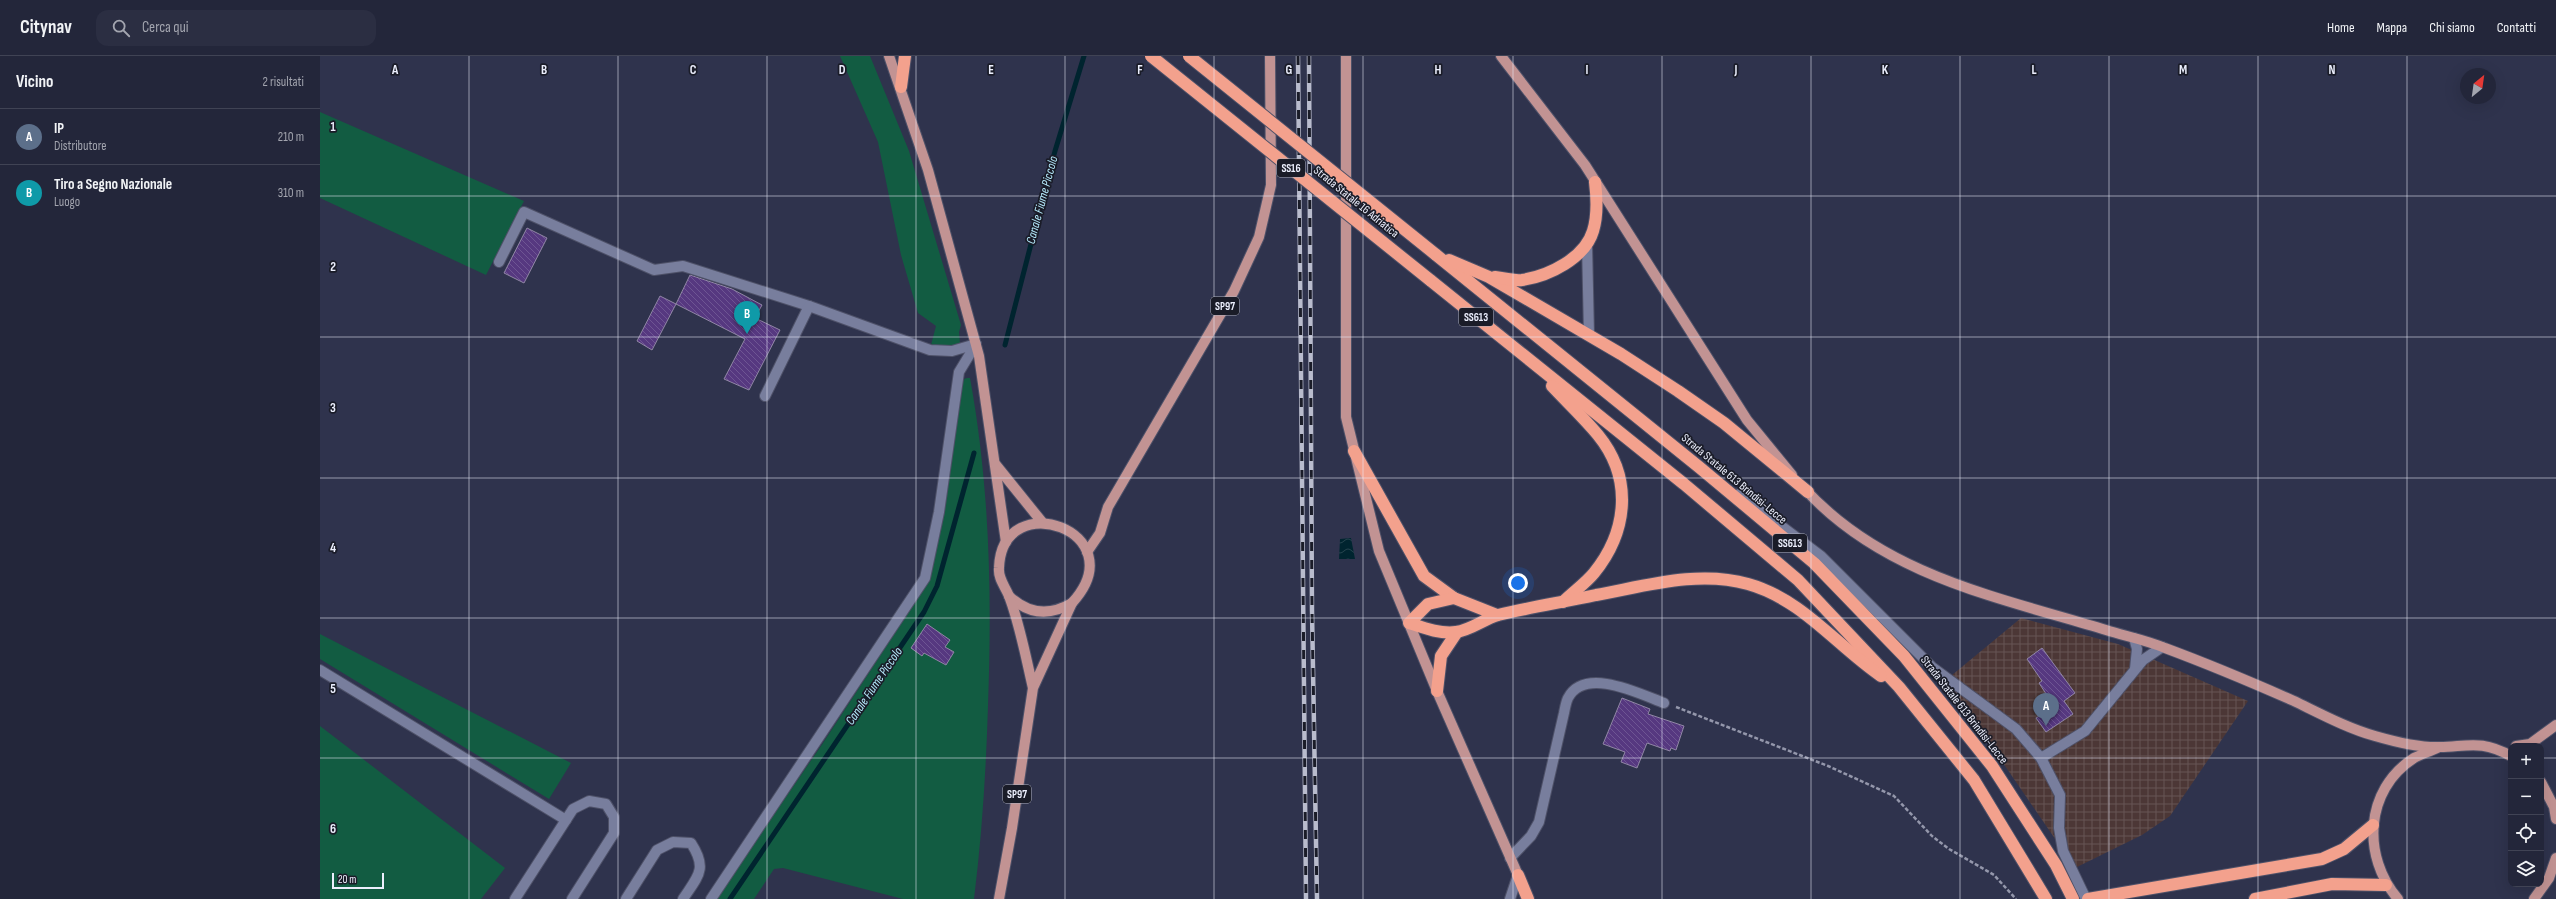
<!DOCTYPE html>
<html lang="it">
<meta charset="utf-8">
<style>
:root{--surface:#23263a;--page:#2b2e42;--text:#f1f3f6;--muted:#a3a5af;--line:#404354;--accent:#d6ab8b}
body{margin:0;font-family:"Sofia Sans Condensed",sans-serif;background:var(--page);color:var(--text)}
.controls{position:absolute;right:12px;bottom:12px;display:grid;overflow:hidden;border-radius:8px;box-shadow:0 4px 16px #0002}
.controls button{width:36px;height:36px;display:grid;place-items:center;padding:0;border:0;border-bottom:1px solid var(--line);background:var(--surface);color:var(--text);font:20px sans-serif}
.compass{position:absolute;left:2140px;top:12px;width:36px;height:36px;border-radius:50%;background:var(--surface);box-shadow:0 4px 16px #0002;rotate:29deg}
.scale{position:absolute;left:12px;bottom:10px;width:52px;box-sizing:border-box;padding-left:4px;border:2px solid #eceffd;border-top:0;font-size:11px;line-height:14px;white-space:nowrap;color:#eceffd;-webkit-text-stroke:3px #1a1c28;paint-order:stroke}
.you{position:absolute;left:1198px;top:527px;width:14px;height:14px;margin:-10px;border:3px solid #fff;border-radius:50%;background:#1a73e8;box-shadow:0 0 0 6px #1a73e833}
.badge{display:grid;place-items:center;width:26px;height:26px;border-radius:50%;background:var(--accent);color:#fff;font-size:13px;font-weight:700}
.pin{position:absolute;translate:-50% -33px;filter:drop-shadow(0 1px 2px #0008)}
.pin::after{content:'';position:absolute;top:21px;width:14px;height:12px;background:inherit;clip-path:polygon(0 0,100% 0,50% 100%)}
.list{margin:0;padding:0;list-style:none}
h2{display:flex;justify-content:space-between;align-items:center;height:52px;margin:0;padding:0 16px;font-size:17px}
h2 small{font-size:13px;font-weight:400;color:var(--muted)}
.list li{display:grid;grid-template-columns:26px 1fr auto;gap:12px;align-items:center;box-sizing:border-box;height:56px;padding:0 16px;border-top:1px solid var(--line)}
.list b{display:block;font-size:15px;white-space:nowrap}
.list p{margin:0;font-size:13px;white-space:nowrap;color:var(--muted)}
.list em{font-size:13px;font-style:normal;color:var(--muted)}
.icon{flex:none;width:22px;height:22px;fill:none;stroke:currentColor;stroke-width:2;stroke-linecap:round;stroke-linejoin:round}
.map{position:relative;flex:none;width:2236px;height:843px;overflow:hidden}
header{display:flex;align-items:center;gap:24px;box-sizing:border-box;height:56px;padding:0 20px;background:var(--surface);border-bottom:1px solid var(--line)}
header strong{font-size:19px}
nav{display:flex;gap:22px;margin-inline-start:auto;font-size:14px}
.search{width:280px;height:36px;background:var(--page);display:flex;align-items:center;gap:10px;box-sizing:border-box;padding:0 14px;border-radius:12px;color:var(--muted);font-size:15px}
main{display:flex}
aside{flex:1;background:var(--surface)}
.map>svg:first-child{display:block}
</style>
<header>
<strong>Citynav</strong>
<div class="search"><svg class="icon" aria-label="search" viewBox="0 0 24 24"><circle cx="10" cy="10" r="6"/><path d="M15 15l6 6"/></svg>Cerca qui</div>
<nav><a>Home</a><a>Mappa</a><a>Chi siamo</a><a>Contatti</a></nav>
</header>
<main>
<aside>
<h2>Vicino<small>2 risultati</small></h2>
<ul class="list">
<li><span class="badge" style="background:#5c6f8a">A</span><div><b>IP</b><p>Distributore</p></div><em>210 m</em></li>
<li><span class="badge" style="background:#0f9aa8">B</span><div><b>Tiro a Segno Nazionale</b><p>Luogo</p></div><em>310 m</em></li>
</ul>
</aside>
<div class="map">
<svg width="2236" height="843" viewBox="0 0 2236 843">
<defs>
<pattern id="industrial-grid" width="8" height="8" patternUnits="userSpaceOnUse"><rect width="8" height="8" fill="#4c3736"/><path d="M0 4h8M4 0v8" fill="none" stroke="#665454"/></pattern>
<pattern id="water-waves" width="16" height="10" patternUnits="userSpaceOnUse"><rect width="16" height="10" fill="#00242f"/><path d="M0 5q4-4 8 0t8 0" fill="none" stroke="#25444e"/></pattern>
<pattern id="building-back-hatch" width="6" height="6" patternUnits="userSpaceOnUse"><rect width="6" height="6" fill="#563880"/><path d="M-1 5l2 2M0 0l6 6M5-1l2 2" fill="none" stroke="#6e5593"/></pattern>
</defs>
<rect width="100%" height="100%" fill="#2f334d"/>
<path fill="url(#industrial-grid)" d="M1701,562l97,26 130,57 -78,115 -28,19 -67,33 -129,-188z"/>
<g fill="#125c42">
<path d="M520,0h30l39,95 52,174 -2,7 1,12 -7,4 -22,-3 5,-19 -18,-13 -17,-58 -23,-113z"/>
<path d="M0,56l204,89 -38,74 -166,-77z"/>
<path d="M647,322h3c20,109 22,218 18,328 -2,65 -6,129 -14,193h-71l-120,-31 -9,1 -20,30h-38l107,-156 104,-159 9,-37 23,-152 5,-16z"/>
<path d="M0,578l251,129 -22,36 -229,-140z"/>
<path d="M0,670l185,142 -24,31h-161z"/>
</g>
<path fill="url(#water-waves)" d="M1031,482l4,21h-16l1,-20z"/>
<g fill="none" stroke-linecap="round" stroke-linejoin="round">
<g stroke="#00242f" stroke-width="5">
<path d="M685,289l50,-194 29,-95"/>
<path d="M410,843l194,-287 13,-26 37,-133"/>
</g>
</g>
<g fill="url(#building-back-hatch)" stroke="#9086a5">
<path d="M207,172l20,10 -23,45 -20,-10z"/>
<path d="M370,219l42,14 30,16 -7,13 25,12 -31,60 -25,-11 21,-40 -69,-35z"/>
<path d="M340,240l16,8 -24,46 -15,-9z"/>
<path d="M607,568l23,16 -5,7 9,5 -8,13 -22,-12 -2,3 -11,-8z"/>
<path d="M1722,592l33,45 -11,8 9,13 -27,18 -10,-14 18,-12 -15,-23 3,-2 -15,-22z"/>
<path d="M1302,642l28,11 -2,5 36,12 -8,24 -5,-2 -1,3 -23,-8 -10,25 -16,-6 4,-10 -22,-8z"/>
</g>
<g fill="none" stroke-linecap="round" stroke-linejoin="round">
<g stroke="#4e5168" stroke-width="12">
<g id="minor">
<path d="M1267,187l2,92"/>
<path d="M179,206l25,-50 130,58 29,-4 126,40 121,44 22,1 24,-7"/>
<path d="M445,340l44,-90"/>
<path d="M1419,438l82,62 111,111 84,62 25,29 19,37 -1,33 4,23 23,48"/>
<path d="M1814,582l3,11 -2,20"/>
<path d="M0,614l246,150"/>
<path d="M1721,702l44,-27 58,-71 19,-13"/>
<path d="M1190,802l21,-22 8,-14 25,-109c1,-5 2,-11 4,-15 17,-32 72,-4 96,5"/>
<path d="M195,843l58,-90 16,-8 17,3 8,13v16l-42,66"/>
<path d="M306,843l31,-49 16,-8 18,1c17,26 7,33 -8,56"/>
<path d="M391,843l214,-321 14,-66 20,-140 17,-28"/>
<path d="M1190,843l8,-24"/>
</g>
</g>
<g stroke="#4e5168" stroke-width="12">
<g id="major">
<path d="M569,0l39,114 51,186 27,186"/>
<path d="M1026,0v361l33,134 58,140 81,184"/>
<path d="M1181,0l84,109 162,255 45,55"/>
<path d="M676,409l46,57"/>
<path d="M1483,431c79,88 194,110 303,143 19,6 40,10 59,18 43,16 86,34 129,53 27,13 53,27 81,35 21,6 44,12 65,11 30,-1 42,-7 71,9"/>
<path d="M767,496l13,-19 8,-26 126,-216 25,-54 12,-52 -1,-129"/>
<path d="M689,540c20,19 41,20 63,7"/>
<path d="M2196,690l14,-2 26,-19"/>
<path d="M2221,726l13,25 2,12"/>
<path d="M679,843l13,-71 21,-140 39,-85c65,-71 -70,-119 -73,-35 -1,11 6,18 10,28 11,29 17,62 24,92"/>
<path d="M2078,843c-36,-42 -34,-109 16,-141 8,-4 17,-7 25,-11"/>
<path d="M2214,843l15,-21 7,-20"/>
</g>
</g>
<g stroke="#4e5168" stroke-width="14">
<g id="highway">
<path d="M581,31l4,-31"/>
<path d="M1115,198l264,213 115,96 90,93 88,110 64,99 17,34"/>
<path d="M1129,204l40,17 132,77 57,37 46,32 84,69"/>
<path d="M1175,221c8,1 19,4 27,3 27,-4 63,-22 71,-49 5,-16 4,-33 2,-49"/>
<path d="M1110,224l254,204 114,96 101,107 75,93 72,119"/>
<path d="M1232,330c15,16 32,32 46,49 35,43 30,96 -4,138 -8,10 -21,19 -31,29"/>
<path d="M1034,395l70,125 30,22 43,17"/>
<path d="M1134,542l-26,6 -19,19c15,5 31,11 47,9 15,-2 28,-13 42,-17 33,-8 66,-13 98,-20 50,-9 102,-25 152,-11 54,15 89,62 133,92"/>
<path d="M1117,635l4,-35 16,-24"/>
<path d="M1198,819l10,24"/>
<path d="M1768,843l234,-40 22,-10 29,-24"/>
<path d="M1935,843l77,-15 54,1"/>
</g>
</g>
<path stroke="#9497ab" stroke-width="2.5" stroke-dasharray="4 2" stroke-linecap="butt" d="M1356,651l152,59 66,30 38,40 17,13 45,26 22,24"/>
<use href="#minor" stroke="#787e9d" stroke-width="10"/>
<use href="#major" stroke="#c29393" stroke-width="10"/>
<use href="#highway" stroke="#f3a18d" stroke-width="12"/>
<g stroke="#b9bccd" stroke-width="4.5">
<g id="rail">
<path d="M978,0l8,843"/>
<path d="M989,0l3,555 5,288"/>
</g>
</g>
<use href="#rail" stroke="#1a1c28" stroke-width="3" stroke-dasharray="9" stroke-linecap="butt"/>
<g stroke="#4e5168" stroke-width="14" stroke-linecap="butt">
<g id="highway-bridge">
<path d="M831,0l279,224"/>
<path d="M869,0l246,198"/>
</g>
</g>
<use href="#highway-bridge" stroke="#f3a18d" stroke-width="12"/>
</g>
<path fill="none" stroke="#eceffd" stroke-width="1" stroke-opacity="0.55" d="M149,0v843M298,0v843M447,0v843M596,0v843M745,0v843M894,0v843M1043,0v843M1193,0v843M1342,0v843M1491,0v843M1640,0v843M1789,0v843M1938,0v843M2087,0v843M0,140h2236M0,281h2236M0,422h2236M0,562h2236M0,702h2191M2221,702h15"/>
<g text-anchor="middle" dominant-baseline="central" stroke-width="3.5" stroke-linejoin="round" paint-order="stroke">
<g fill="#1a1c28" stroke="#adb0bd" stroke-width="1">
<rect x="957" y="103" width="28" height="18" rx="3"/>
<rect x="891" y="241" width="28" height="18" rx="3"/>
<rect x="1139" y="252" width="34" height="18" rx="3"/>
<rect x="1453" y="478" width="34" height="18" rx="3"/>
<rect x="683" y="729" width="28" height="18" rx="3"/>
</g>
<g font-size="11" font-weight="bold" fill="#eceffd">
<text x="971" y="112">SS16</text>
<text x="905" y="250">SP97</text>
<text x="1156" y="261">SS613</text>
<text x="1470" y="487">SS613</text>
<text x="697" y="738">SP97</text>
</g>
<g font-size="12" fill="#eceffd" stroke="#1a1c28">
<text transform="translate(1036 146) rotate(39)">Strada Statale 16 Adriatica</text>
<text transform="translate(1414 423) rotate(40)">Strada Statale 613 Brindisi-Lecce</text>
<text transform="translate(1644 654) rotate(52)">Strada Statale 613 Brindisi-Lecce</text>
</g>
<g font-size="13" font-style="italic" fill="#b6ebfd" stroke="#1a1c28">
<text transform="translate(722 144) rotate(-75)">Canale Fiume Piccolo</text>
<text transform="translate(554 630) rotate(-56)">Canale Fiume Piccolo</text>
</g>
</g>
<g font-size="13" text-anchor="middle" font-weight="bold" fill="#eceffd" stroke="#1a1c28" stroke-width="3.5" stroke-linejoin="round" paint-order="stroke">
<text x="75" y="18">A</text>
<text x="224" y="18">B</text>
<text x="373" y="18">C</text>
<text x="522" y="18">D</text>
<text x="671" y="18">E</text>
<text x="820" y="18">F</text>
<text x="969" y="18">G</text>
<text x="1118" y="18">H</text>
<text x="1267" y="18">I</text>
<text x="1416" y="18">J</text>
<text x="1565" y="18">K</text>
<text x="1714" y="18">L</text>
<text x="1863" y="18">M</text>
<text x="2012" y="18">N</text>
<text x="13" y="75">1</text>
<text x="13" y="215">2</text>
<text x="13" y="356">3</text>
<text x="13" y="496">4</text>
<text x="13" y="637">5</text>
<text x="13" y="777">6</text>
</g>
</svg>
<div class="controls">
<button>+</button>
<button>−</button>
<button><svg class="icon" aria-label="locate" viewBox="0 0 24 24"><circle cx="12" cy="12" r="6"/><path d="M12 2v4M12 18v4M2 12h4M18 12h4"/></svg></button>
<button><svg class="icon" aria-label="layers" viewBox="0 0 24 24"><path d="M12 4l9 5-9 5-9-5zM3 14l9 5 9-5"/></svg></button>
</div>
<svg class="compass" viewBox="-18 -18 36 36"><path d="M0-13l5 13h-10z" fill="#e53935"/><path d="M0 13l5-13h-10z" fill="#a3a5af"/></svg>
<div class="scale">20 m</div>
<div class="you"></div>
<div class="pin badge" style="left:1726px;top:670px;background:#5c6f8a">A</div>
<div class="pin badge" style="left:427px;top:278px;background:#0f9aa8">B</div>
</div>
</main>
